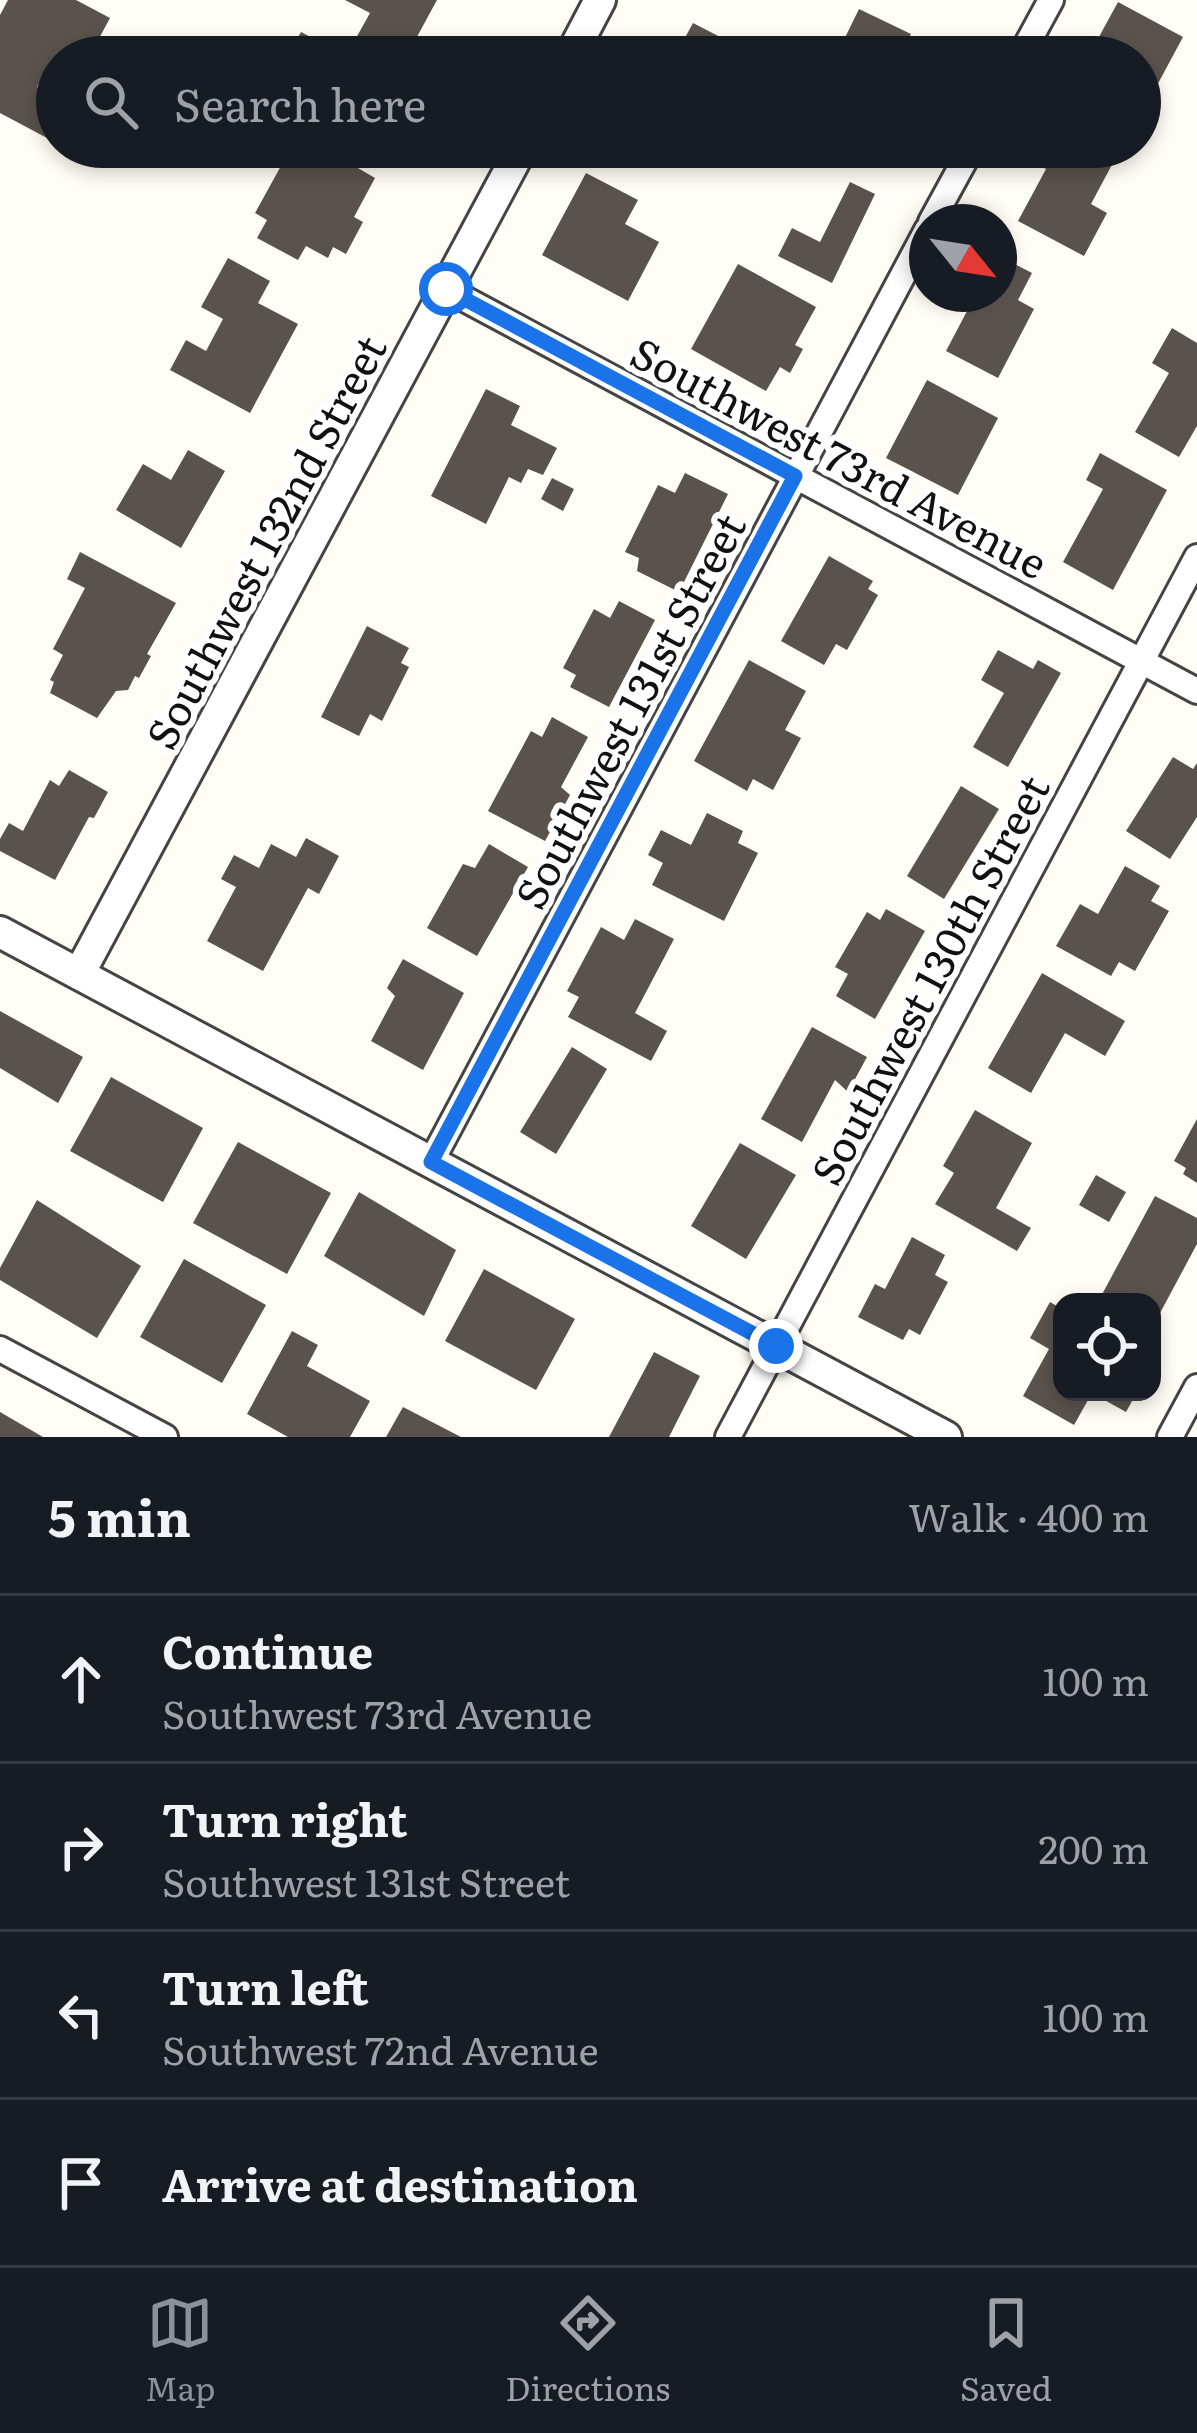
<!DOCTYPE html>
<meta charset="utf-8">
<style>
:root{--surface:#171b24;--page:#242831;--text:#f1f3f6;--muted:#9ea1a6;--line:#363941;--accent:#8c9099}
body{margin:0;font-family:Literata,serif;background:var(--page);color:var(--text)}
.controls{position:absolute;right:36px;bottom:36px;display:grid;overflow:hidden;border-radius:24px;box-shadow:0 6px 18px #0003}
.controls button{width:108px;height:108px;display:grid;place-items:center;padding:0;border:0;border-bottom:3px solid var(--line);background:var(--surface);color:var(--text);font:60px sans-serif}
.compass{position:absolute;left:909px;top:204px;width:108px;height:108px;border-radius:50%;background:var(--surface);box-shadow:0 6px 18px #0003;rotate:120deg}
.stop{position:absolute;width:36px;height:36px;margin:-27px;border:9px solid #1a73e8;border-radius:50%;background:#fff}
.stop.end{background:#1a73e8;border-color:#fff;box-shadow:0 3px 12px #0008}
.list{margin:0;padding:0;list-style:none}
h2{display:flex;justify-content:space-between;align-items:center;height:156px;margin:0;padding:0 48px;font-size:51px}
h2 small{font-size:39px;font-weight:400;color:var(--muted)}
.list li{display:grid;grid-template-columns:78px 1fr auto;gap:36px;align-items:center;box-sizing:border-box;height:168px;padding:0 48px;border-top:3px solid var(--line)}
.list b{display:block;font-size:45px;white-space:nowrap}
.list p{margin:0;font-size:39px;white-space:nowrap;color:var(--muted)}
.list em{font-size:39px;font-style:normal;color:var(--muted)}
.icon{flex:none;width:66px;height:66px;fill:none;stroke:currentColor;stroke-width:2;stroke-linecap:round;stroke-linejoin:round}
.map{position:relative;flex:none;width:1197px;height:1437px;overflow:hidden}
.search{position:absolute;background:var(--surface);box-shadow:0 6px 18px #0003;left:36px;right:36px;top:36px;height:132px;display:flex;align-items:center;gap:30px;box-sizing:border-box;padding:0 42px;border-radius:66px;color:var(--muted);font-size:45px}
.sheet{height:828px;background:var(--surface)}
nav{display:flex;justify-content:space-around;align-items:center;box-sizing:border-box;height:168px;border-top:3px solid var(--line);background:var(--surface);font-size:33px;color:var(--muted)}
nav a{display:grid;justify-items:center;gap:6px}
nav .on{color:var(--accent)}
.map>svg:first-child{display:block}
</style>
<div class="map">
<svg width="1197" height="1437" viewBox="0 0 1197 1437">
<rect width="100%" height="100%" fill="#fffdf5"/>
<g fill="#5a524d">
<path d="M8,0h68l34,18 -21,39h-32v5l-5,-3 -15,28 20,11v22l-10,18 -47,-25v-98z"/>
<path d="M345,0h92l-25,46 20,11h-145l14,-25 45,24 24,-43z"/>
<path d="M1118,2l65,35 -43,80v-60h-52z"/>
<path d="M859,9l52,25 -12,23h-52l-9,-5z"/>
<path d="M693,23l35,18 -8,16h-59l4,-7 10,6z"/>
<path d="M273,147h49l53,31 -21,39 9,5 -17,32 -13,-7 -5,11 -22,-12 -8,14 -41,-22 10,-18 -12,-7 32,-58z"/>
<path d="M1046,147h46l23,12 -24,45 16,9 -23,43 -66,-35 28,-52 -9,-5z"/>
<path d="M586,173l52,27 -13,24 34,18 -31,59 -86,-46z"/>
<path d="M850,182l25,12 -43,89 -54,-27 14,-28 28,14z"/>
<path d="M999,256l33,17 -14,27 16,9 -36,69 -52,-27 30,-57h23z"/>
<path d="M228,258l42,23 -12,22 40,21 -48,89 -80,-43 16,-30 20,11 17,-32 -22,-12z"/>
<path d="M738,264l78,43 -21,38 8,4 -13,24 -10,-6 -14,24 -75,-42z"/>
<path d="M1172,328l25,15v83l-18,31 -44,-25 34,-59 -17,-10z"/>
<path d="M927,380l71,38 -40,77 -72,-37z"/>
<path d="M486,389l34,17 -9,19 46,23 -14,27 -15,-6 -7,14 -12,-6 -23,47 -55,-28z"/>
<path d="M188,450l37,21 -44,77 -65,-38 27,-46 28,16z"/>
<path d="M1100,453l67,37 -54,100 -50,-28 40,-73 -17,-9z"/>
<path d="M685,473l43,21 -49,98 -42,-21 2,-13 -14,-6 33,-67 17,8z"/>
<path d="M552,478l22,11 -11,22 -22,-12z"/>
<path d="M80,552l96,51 -29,51 4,2 -12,22 -4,-2 -7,14 -12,1 -19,27 -47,-25 4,-11 -4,-2 13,-25 -10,-6 32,-61 -18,-9z"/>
<path d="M829,556l44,25 -5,8 10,6 -31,55 -11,-6 -12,21 -43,-24z"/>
<path d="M619,601l36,19 -46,87 -39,-20 6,-12 -13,-7 31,-59 16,9z"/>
<path d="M367,626l42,22 -8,15 8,4 -27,54 -12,-7 -11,22 -38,-19z"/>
<path d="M998,650l35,19 5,-9 23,13 -53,94 -35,-20 31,-54 -23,-13z"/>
<path d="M749,660l57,31 -21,39 16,8 -28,52 -20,-11 -6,12 -53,-30z"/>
<path d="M552,717l36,20 -27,50 9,8 -25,46 -57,-30 43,-80 11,6z"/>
<path d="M1173,757l20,12 4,-6v54l-27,42 -44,-28z"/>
<path d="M69,770l39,22 -14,26 -5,-1 -34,63 -55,-29v-12l9,-16 14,8 27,-51 9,6z"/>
<path d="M961,786l38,23 -55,90 -37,-23z"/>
<path d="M707,813l36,18 -5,12 20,10 -34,68 -72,-36 11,-22 -15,-8 13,-25 30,15z"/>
<path d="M306,838l33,18 -20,38 -11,-6 -45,83 -56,-30 29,-54 -15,-8 13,-24 25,13 12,-24 25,13z"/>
<path d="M489,844l39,23 -51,89 -50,-28 36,-64 12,4z"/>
<path d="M1125,866l35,20 -9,15 18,10 -34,60 -16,-9 -8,14 -55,-30 24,-42 18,10z"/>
<path d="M886,909l39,22 -50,88 -39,-23 12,-22 -13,-7 32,-55 13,8z"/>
<path d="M635,919l39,20 -39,74 32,18 -16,30 -83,-44 11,-20 -12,-6 34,-64 23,13z"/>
<path d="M403,959l61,34 -41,77 -52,-29 24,-45 -8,-8z"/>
<path d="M1042,973l83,48 -20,35 -40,-23 -34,60 -43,-25z"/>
<path d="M0,1011l83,46 -25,46 -58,-35z"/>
<path d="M812,1027l55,30 -19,35 -13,-12 -33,62 -41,-23z"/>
<path d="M572,1047l35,22 -51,85 -36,-22z"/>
<path d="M111,1077l92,51 -40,74 -93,-51z"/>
<path d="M975,1110l57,33 -36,65 35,20 -14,23 -82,-47 19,-31 -11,-7z"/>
<path d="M1197,1119v64l-14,-9 3,-6 -12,-7z"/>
<path d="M238,1142l93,51 -44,81 -94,-51z"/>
<path d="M740,1143l56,32 -50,84 -55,-33z"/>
<path d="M1096,1175l30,17 -17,30 -30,-17z"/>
<path d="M359,1192l97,58 -32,66 -100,-60z"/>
<path d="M1155,1196l42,22v26l-45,84v-26l-53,-2z"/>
<path d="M37,1200l104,66 -44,72 -97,-58v-12z"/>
<path d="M912,1237l33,18 -10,20 13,7 -28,53 -11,-6 -6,11 -45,-23 17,-33 10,5z"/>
<path d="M184,1259l82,46 -44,78 -82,-46z"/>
<path d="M484,1269l91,50 -39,71 -91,-49z"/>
<path d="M1050,1302l12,7v83h75l-11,20 -34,-19 -18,32 -51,-29 26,-47 -19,-11z"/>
<path d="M292,1331l26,14 -11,21 63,35 -20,36h-62l-41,-23z"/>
<path d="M654,1352l46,24 -31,61h-60z"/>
<path d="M403,1407l58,30h-75z"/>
<path d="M0,1412l43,25h-43z"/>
</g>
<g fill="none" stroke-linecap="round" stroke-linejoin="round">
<g stroke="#444" stroke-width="30">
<g id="minor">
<path d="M1020,57l31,-57"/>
<path d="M931,222l41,-75"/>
<path d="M446,289l751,402"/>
<path d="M431,1162l496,-932"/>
<path d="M0,1349l165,88"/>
<path d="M728,1437l469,-880"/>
<path d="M1170,1437l27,-50"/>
</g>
</g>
<g stroke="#444" stroke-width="36">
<g id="tertiary">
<path d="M570,57l30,-57"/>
<path d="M0,932l946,505"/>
<path d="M79,974l443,-827"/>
</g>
</g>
<use href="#minor" stroke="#fff" stroke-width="24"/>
<use href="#tertiary" stroke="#fff" stroke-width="30"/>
</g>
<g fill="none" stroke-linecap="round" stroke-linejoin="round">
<path stroke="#1a73e8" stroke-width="15" d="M446,289l349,187 -364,686 345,184"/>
</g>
<g text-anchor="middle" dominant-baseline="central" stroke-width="12" stroke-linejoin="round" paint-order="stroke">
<g font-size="42" fill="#111" stroke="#fff">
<text transform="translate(840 456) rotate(28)">Southwest 73rd Avenue</text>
<text transform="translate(264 541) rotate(-62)">Southwest 132nd Street</text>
<text transform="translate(628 710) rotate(-62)">Southwest 131st Street</text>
<text transform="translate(928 979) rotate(-62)">Southwest 130th Street</text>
</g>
</g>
</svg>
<div class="controls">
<button><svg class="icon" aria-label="locate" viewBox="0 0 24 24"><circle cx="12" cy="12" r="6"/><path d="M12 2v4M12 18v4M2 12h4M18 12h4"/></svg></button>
</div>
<svg class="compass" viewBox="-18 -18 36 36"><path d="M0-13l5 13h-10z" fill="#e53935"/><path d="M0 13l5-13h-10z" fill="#9ea1a6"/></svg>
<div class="stop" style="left:446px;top:289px"></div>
<div class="stop end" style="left:776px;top:1346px"></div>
<div class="search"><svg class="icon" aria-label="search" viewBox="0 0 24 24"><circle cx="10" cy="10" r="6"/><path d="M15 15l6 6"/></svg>Search here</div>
</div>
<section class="sheet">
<h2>5 min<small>Walk · 400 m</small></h2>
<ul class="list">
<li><svg class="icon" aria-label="ahead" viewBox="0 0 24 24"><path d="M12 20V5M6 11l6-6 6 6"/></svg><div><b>Continue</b><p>Southwest 73rd Avenue</p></div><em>100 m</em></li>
<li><svg class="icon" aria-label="right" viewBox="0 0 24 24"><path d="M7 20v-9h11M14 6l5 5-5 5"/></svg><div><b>Turn right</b><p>Southwest 131st Street</p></div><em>200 m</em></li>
<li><svg class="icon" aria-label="left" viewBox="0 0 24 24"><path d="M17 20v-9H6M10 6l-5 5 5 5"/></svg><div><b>Turn left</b><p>Southwest 72nd Avenue</p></div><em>100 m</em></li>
<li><svg class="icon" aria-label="arrive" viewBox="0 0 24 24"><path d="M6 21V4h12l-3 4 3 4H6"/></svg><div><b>Arrive at destination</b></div></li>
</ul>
</section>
<nav>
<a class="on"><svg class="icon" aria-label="map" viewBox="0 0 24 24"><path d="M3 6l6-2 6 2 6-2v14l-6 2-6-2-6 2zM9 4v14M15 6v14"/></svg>Map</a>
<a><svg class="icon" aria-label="directions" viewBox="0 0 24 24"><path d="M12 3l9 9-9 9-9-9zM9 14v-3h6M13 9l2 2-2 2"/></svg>Directions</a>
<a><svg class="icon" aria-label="saved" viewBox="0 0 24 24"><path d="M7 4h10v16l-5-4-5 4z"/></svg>Saved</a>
</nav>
